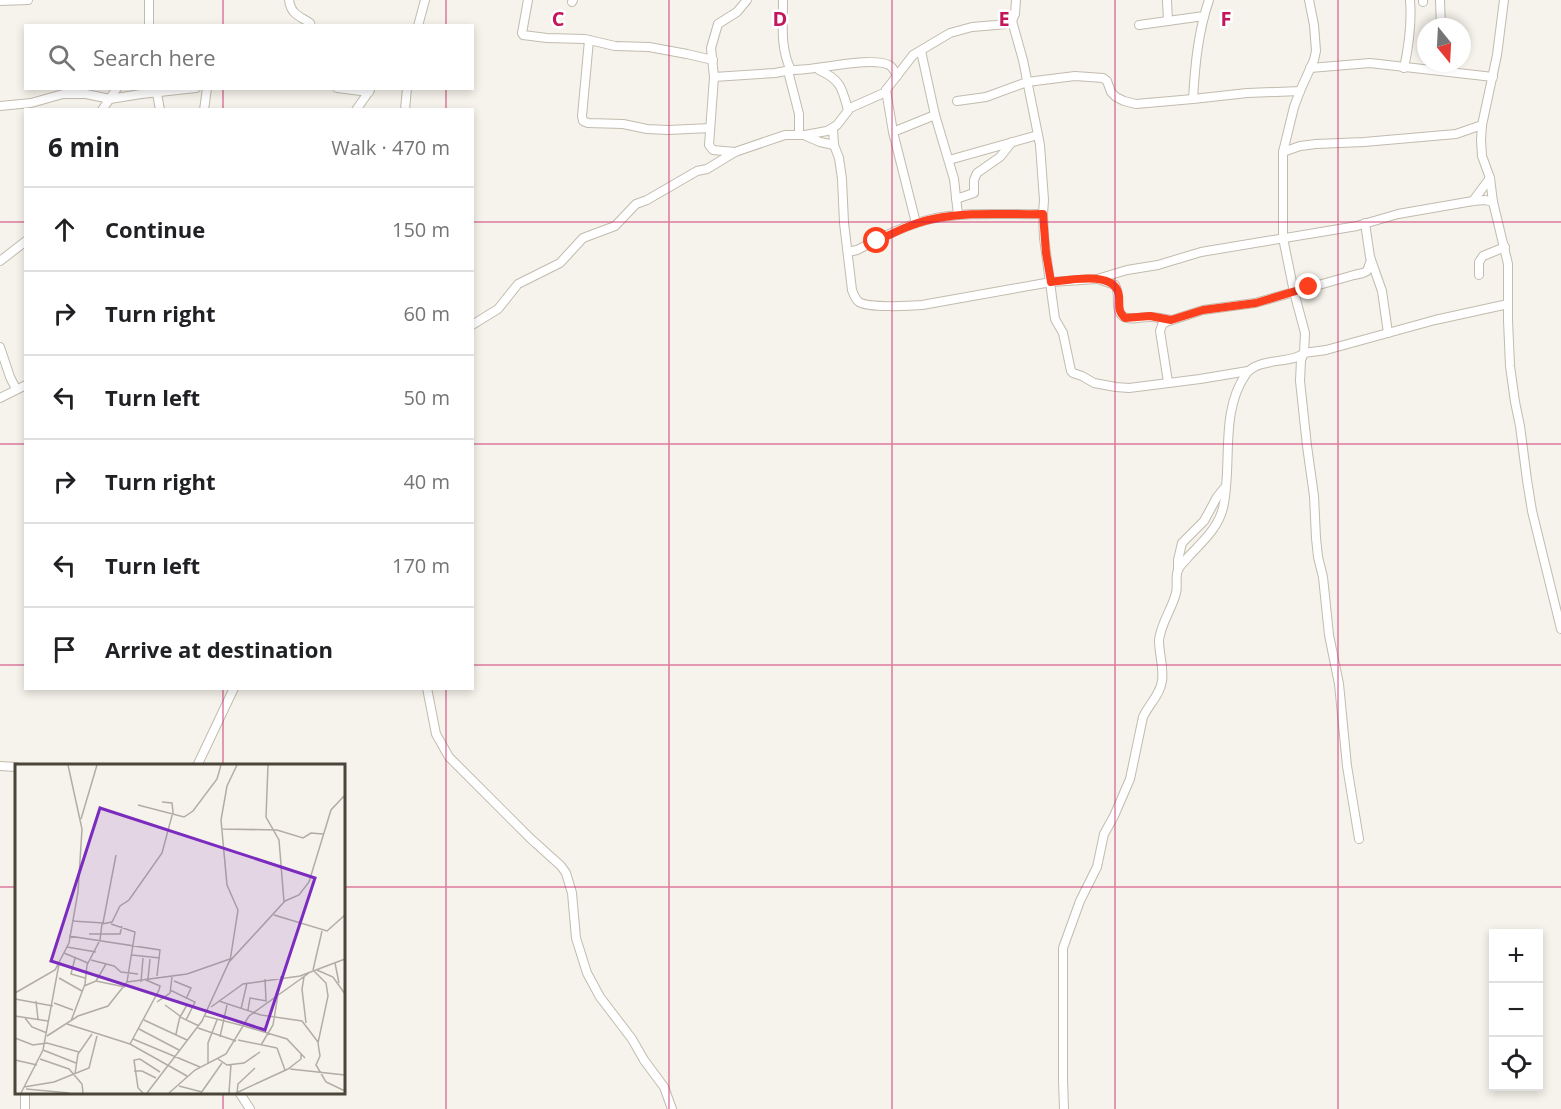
<!DOCTYPE html>
<meta charset="utf-8">
<style>
:root{--surface:#fff;--page:#f6f6f6;--text:#202124;--muted:#757577;--line:#e0e0e0}
body{margin:0;font-family:"Open Sans",sans-serif;background:var(--page);color:var(--text)}
.controls{position:absolute;right:18px;bottom:18px;display:grid;overflow:hidden;border-radius:0px;box-shadow:0 3px 9px #0003}
.controls button{width:54px;height:54px;display:grid;place-items:center;padding:0;border:0;border-bottom:2px solid var(--line);background:var(--surface);color:var(--text);font:30px sans-serif}
.compass{position:absolute;left:1417px;top:18px;width:54px;height:54px;border-radius:50%;background:var(--surface);box-shadow:0 3px 9px #0003;rotate:162deg}
.stop{position:absolute;width:18px;height:18px;margin:-14px;border:4px solid #fc3f1d;border-radius:50%;background:#fff}
.stop.end{background:#fc3f1d;border-color:#fff;box-shadow:0 2px 6px #0008}
.list{margin:0;padding:0;list-style:none}
h2{display:flex;justify-content:space-between;align-items:center;height:78px;margin:0;padding:0 24px;font-size:26px}
h2 small{font-size:20px;font-weight:400;color:var(--muted)}
.list li{display:grid;grid-template-columns:39px 1fr auto;gap:18px;align-items:center;box-sizing:border-box;height:84px;padding:0 24px;border-top:2px solid var(--line)}
.list b{display:block;font-size:22px;white-space:nowrap}
.list em{font-size:20px;font-style:normal;color:var(--muted)}
.icon{flex:none;width:33px;height:33px;fill:none;stroke:currentColor;stroke-width:2;stroke-linecap:round;stroke-linejoin:round}
.map{position:relative;flex:none;width:1561px;height:1109px;overflow:hidden}
.search{position:absolute;background:var(--surface);box-shadow:0 3px 9px #0003;left:24px;top:24px;width:450px;height:66px;display:flex;align-items:center;gap:15px;box-sizing:border-box;padding:0 21px;border-radius:0px;color:var(--muted);font-size:22px}
.panel{position:absolute;background:var(--surface);box-shadow:0 3px 9px #0003;left:24px;top:108px;width:450px;height:582px;border-radius:0px}
.map>svg:first-child{display:block}
</style>
<div class="map">
<svg width="1561" height="1109" viewBox="0 0 1561 1109">
<rect width="100%" height="100%" fill="#f6f3ec"/>
<g fill="none" stroke-linecap="round" stroke-linejoin="round">
<g stroke="#c2bbae" stroke-width="10">
<g id="minor">
<path d="M289,0c2,15 11,16 21,23l1,3"/>
<path d="M528,0l-6,33 1,2 24,3 38,1 30,7 34,1 38,7 26,6"/>
<path d="M783,0c0,23 -3,49 8,70 24,1 79,-14 98,-5 4,2 6,7 8,11"/>
<path d="M1167,0l1,21"/>
<path d="M1423,0v2"/>
<path d="M1440,0l1,27"/>
<path d="M1504,0l-7,55 -15,70 -1,15 1,16 8,22 3,24 15,62v56l2,46 5,36 5,24 7,54 5,31 29,118"/>
<path d="M0,1l28,-1"/>
<path d="M572,2l1,-2"/>
<path d="M1012,21l11,39 17,85 4,55 -1,14 1,24 8,59 3,22 8,14 8,38 2,2 9,3 12,7 22,4 13,1 71,-9 48,-8"/>
<path d="M1139,25l65,-9"/>
<path d="M149,26v-26"/>
<path d="M418,26l7,-26"/>
<path d="M589,40l-7,76 1,5 5,2 35,1 24,5 21,1 42,-2"/>
<path d="M921,51l14,64 19,64 4,36"/>
<path d="M1310,68l60,-5 123,14"/>
<path d="M1404,68c5,-23 8,-44 6,-68"/>
<path d="M819,70c22,10 23,18 29,40"/>
<path d="M788,71l11,43v21"/>
<path d="M714,77l61,-4 16,-3"/>
<path d="M156,88l4,22"/>
<path d="M337,88l32,4"/>
<path d="M886,90l7,42 23,91"/>
<path d="M1193,99c2,-34 5,-67 16,-99"/>
<path d="M957,101l29,-4 41,-15 48,-6 28,2 4,3 4,11 5,5 8,4 12,3 57,-5 54,-6 53,-2"/>
<path d="M0,106l31,-3 32,-9h23l24,5 31,-5 55,-6"/>
<path d="M102,110l15,-22"/>
<path d="M204,110l3,-22"/>
<path d="M356,110l14,-20"/>
<path d="M405,110l2,-22"/>
<path d="M833,129l1,16 5,13 3,21 2,44 8,67c2,5 3,9 7,12 9,6 51,4 63,3l129,-23 46,-3 30,-9 31,-5 43,-13 156,-26 41,-12 75,-13 12,-1 8,2"/>
<path d="M893,132l42,-17"/>
<path d="M806,136l14,6 14,3"/>
<path d="M735,152l-22,-2 -4,-5 5,-68 -3,-29 7,-24 19,-12 10,-12"/>
<path d="M1283,152l17,-6 16,-2 48,-2 92,-8 26,-9"/>
<path d="M949,160l89,-25"/>
<path d="M956,199l18,-6v-13l3,-7 23,-16 12,-15"/>
<path d="M1473,201l17,-23"/>
<path d="M1365,223l5,34 12,34 6,42"/>
<path d="M848,252l9,-2c24,-12 48,-25 74,-31 36,-8 75,-4 112,-5"/>
<path d="M0,261l26,-20"/>
<path d="M1479,275v-13l4,-6 22,-9"/>
<path d="M1098,279l17,6c6,10 0,19 5,28 5,10 23,3 31,4 7,0 13,2 20,3"/>
<path d="M472,325l26,-16 20,-25 42,-21 23,-25 32,-12 21,-22 11,-4 50,-29 10,-2 28,-17 50,-17h20l22,-4 10,-6 13,-17 36,-16v-2l27,-35 37,-22 22,-6 24,-2 9,-1 7,-3 3,-7 1,-14"/>
<path d="M0,347l10,30 6,12"/>
<path d="M1168,382l-8,-51 2,-6 4,-3 37,-12 52,-7 99,-28 9,-2 4,-2 4,-11"/>
<path d="M0,398l26,-13"/>
<path d="M1178,570v-10l4,-17 22,-22 13,-24 8,-10"/>
<path d="M427,688l9,46 13,23 81,81 31,28 5,7 6,20 4,45 11,35 13,24 32,42 12,21 20,27 8,22"/>
<path d="M0,766l16,1"/>
<path d="M197,766l37,-78"/>
<path d="M1359,839l-12,-73 -8,-82 -10,-49 -6,-58 -5,-20 -2,-19 -2,-42 -7,-50 -7,-65 1,-21 3,-7 22,-3 109,-30 73,-16"/>
<path d="M25,1092v17"/>
<path d="M239,1092l11,17"/>
<path d="M1064,1109l-1,-30v-131l17,-47 17,-34 7,-33 10,-18 16,-37 13,-62c6,-13 17,-22 19,-36 2,-13 -3,-27 -3,-41 2,-17 13,-31 17,-47 2,-7 -1,-16 2,-23 2,-5 8,-10 11,-14 14,-15 29,-28 34,-48 10,-43 -4,-95 23,-134 12,-17 47,-10 58,-21l1,-20 -11,-41 -11,-54v-86l11,-45 6,-16 14,-31 2,-9 -2,-26 -5,-25"/>
</g>
</g>
<use href="#minor" stroke="#fff" stroke-width="8"/>
</g>
<g fill="none" stroke-linecap="round" stroke-linejoin="round">
<path stroke="#fc3f1d" stroke-width="8" d="M877,241c18,-9 36,-18 56,-22 36,-8 74,-4 110,-5l3,39 5,29c18,-2 65,-12 68,14 1,9 -2,15 6,22l25,-2 21,4 32,-10 53,-7 53,-16"/>
</g>
<path fill="none" stroke="#c2185b" stroke-width="1.5" stroke-opacity="0.55" d="M223,0v26M446,0v26M669,0v1109M892,0v1109M1115,0v1109M1338,0v1109M223,88v22M446,88v22M0,222h26M472,222h1089M0,444h26M472,444h1089M0,665h26M472,665h1089M223,688v78M446,688v421M0,887h16M344,887h1217M223,1092v17"/>
<g transform="translate(15 764)">
<rect width="330" height="330" fill="#f6f3ec"/>
<path fill="none" stroke="#b2ada4" stroke-width="1.5" d="M253,1l-2,52 13,23 5,62M123,41l46,12 9,-6 24,-32 4,-14M66,55l16,-54M206,65l56,1 26,8 8,-5 12,1M259,151l53,16 18,-16M57,157l31,2 13,-68M96,160l24,8 -8,50M74,170h31l2,-8M54,172l91,14 -3,26M52,183l29,5M49,189l24,10M117,191l28,3M60,194l-4,16 14,4M76,196l23,6 7,6 17,2M215,197l8,-51 -11,-25 -6,-65 6,-34 10,-21M320,199l4,20M298,206l9,-39M302,206l16,7 12,17M299,207l12,12 2,13 -10,47 2,13 -4,9 10,17 19,9M289,213l-2,12 4,34M44,214l23,13M133,215l2,-20M250,215l1,21M81,217l10,-17M159,217l17,7 -5,11M126,218l2,-24M69,222l12,-5 29,6M155,226l25,12 -9,18M0,229l40,-23 14,-27 9,-51 4,-63 -14,-64M0,235l38,7M21,237l2,18M204,237l42,14 41,6 16,21M142,238l13,-9 2,-16M39,239l19,7M150,241l15,11 -4,18M172,241l-7,12 19,9M196,243l32,-23 57,-8 45,-17M226,245l6,-26M233,246l2,-12 17,3M0,252l33,5M190,252l39,10M10,254l7,9 15,6M129,256l43,20M56,257l14,-37 2,-19 13,-25 2,-16 10,-2 8,-16 9,-6 33,-47 11,-41 -1,-9 -10,-1M52,260l63,20 57,32M229,262l43,13 18,19M183,264l38,13M124,265l40,21M32,272l31,-20 30,-10 19,-24 60,-8 43,-15M205,273l7,-32M0,274l18,7 14,-2 32,9M118,275l67,28M223,276l39,8M115,280l29,-54 1,-4 -14,-6M246,281l12,-20 8,-49M262,284l8,22M28,286l33,13M25,295l29,10 13,15 1,9M203,295l9,6 17,-2 16,-11M0,296l22,5M193,299v-20l9,-23M275,305l55,6M119,307h8l14,7M60,310l3,-20 14,-20M164,322l23,6M9,323l30,-5 35,-14 8,-32M11,325l43,4M6,329l22,-43 16,-86M128,329l-5,-5 -4,-28 6,-1 20,13M132,329l55,-72 27,-59 56,-61 14,-6 10,-13 22,-72 14,-15M154,329l26,-23 31,-16 23,-38 60,-43M186,329l21,-30M214,329l2,-29M221,329l52,-24 13,-10v-5M222,329l1,-9 17,-16"/>
<path fill="#7b2cbf" fill-opacity="0.15" stroke="#7b2cbf" stroke-width="3" d="M85,44l215,70 -50,152 -214,-69z"/>
<rect width="330" height="330" fill="none" stroke="#4b4439" stroke-width="3"/>
</g>
<g font-size="20" text-anchor="middle" font-weight="bold" fill="#c2185b" stroke="#fff" stroke-width="5" stroke-linejoin="round" paint-order="stroke">
<text x="558" y="26">C</text>
<text x="780" y="26">D</text>
<text x="1004" y="26">E</text>
<text x="1226" y="26">F</text>
</g>
</svg>
<div class="controls">
<button>+</button>
<button>−</button>
<button><svg class="icon" aria-label="locate" viewBox="0 0 24 24"><circle cx="12" cy="12" r="6"/><path d="M12 2v4M12 18v4M2 12h4M18 12h4"/></svg></button>
</div>
<svg class="compass" viewBox="-18 -18 36 36"><path d="M0-13l5 13h-10z" fill="#e53935"/><path d="M0 13l5-13h-10z" fill="#757577"/></svg>
<div class="stop" style="left:877px;top:241px"></div>
<div class="stop end" style="left:1309px;top:287px"></div>
<div class="search"><svg class="icon" aria-label="search" viewBox="0 0 24 24"><circle cx="10" cy="10" r="6"/><path d="M15 15l6 6"/></svg>Search here</div>
<section class="panel">
<h2>6 min<small>Walk · 470 m</small></h2>
<ul class="list">
<li><svg class="icon" aria-label="ahead" viewBox="0 0 24 24"><path d="M12 20V5M6 11l6-6 6 6"/></svg><div><b>Continue</b></div><em>150 m</em></li>
<li><svg class="icon" aria-label="right" viewBox="0 0 24 24"><path d="M7 20v-9h11M14 6l5 5-5 5"/></svg><div><b>Turn right</b></div><em>60 m</em></li>
<li><svg class="icon" aria-label="left" viewBox="0 0 24 24"><path d="M17 20v-9H6M10 6l-5 5 5 5"/></svg><div><b>Turn left</b></div><em>50 m</em></li>
<li><svg class="icon" aria-label="right" viewBox="0 0 24 24"><path d="M7 20v-9h11M14 6l5 5-5 5"/></svg><div><b>Turn right</b></div><em>40 m</em></li>
<li><svg class="icon" aria-label="left" viewBox="0 0 24 24"><path d="M17 20v-9H6M10 6l-5 5 5 5"/></svg><div><b>Turn left</b></div><em>170 m</em></li>
<li><svg class="icon" aria-label="arrive" viewBox="0 0 24 24"><path d="M6 21V4h12l-3 4 3 4H6"/></svg><div><b>Arrive at destination</b></div></li>
</ul>
</section>
</div>
